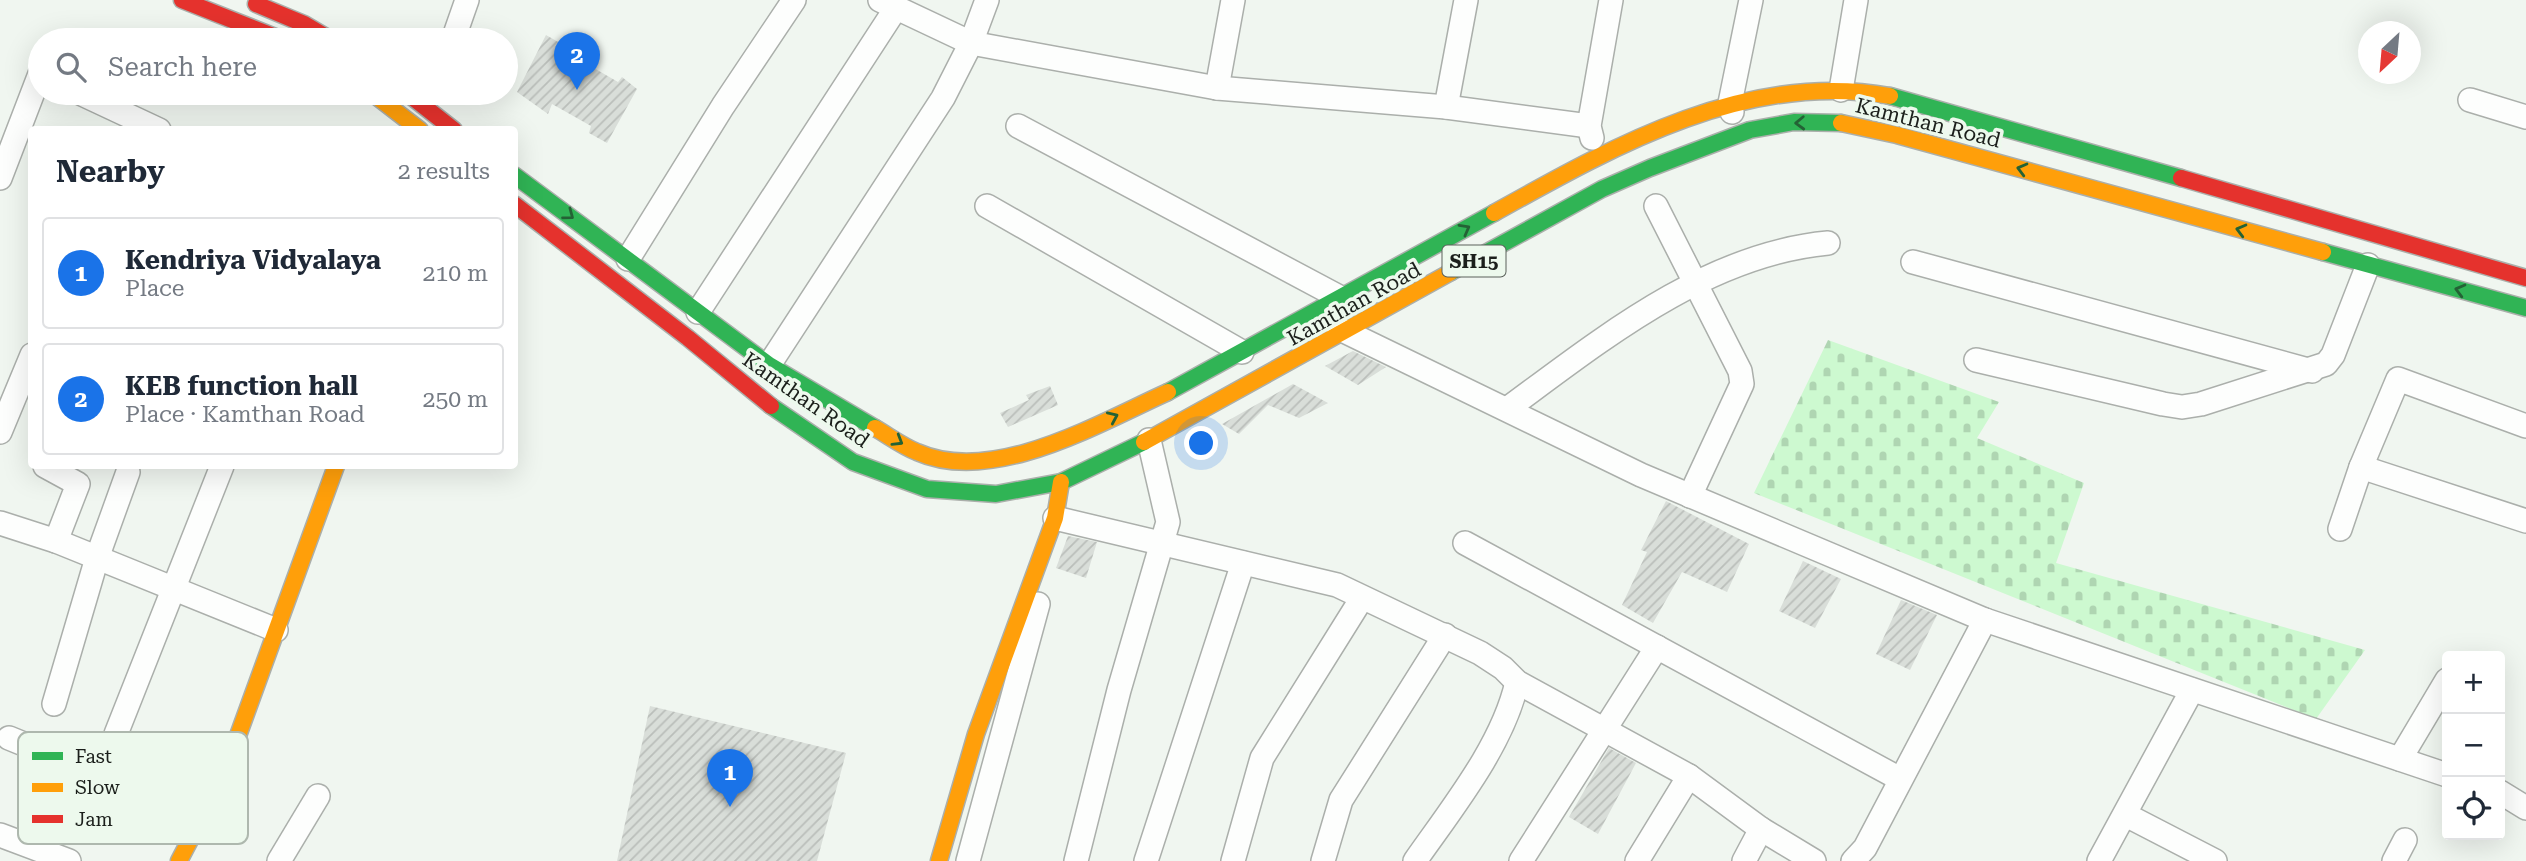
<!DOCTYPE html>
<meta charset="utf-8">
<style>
:root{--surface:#fff;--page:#f6f6f7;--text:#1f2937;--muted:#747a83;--line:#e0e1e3;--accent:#1a73e8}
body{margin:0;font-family:"Roboto Serif",serif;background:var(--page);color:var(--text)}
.controls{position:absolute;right:21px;bottom:21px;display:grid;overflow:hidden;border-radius:7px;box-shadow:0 7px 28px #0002}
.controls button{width:63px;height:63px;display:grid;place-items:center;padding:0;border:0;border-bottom:2px solid var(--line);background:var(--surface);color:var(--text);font:35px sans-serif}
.compass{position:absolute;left:2358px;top:21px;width:63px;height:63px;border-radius:50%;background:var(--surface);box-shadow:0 7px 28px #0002;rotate:206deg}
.you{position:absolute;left:1202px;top:444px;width:24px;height:24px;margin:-18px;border:5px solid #fff;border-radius:50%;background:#1a73e8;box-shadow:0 0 0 10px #1a73e833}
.badge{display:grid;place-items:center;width:46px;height:46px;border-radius:50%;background:var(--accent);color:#fff;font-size:23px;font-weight:700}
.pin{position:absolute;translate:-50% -58px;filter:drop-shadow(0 2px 4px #0008)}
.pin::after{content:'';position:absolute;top:37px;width:24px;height:21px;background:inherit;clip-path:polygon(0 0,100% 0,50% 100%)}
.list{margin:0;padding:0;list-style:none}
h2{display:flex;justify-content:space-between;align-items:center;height:91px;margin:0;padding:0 28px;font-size:30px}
h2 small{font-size:23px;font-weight:400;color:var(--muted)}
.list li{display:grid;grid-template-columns:46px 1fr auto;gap:21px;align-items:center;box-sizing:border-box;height:112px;margin:0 14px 14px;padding:0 14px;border:2px solid var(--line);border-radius:7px}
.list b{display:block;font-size:26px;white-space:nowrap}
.list p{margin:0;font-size:23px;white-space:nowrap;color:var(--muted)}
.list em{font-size:23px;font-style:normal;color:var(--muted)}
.icon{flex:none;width:38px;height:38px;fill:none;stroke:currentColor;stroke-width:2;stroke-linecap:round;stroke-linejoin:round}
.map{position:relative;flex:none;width:2526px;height:861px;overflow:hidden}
.search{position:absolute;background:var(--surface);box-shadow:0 7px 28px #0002;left:28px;top:28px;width:490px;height:77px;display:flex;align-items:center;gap:18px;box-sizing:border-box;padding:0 24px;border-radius:38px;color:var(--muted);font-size:26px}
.panel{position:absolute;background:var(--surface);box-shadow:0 7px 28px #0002;left:28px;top:126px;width:490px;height:343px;border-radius:7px}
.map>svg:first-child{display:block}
</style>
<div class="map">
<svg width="2526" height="861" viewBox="0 0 2526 861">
<defs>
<pattern id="cemetery-stones" width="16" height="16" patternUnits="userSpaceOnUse" patternTransform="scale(1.75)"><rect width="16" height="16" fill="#cdf9d0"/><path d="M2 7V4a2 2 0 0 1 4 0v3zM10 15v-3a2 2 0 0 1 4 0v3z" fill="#afd5b2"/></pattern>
<pattern id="building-hatch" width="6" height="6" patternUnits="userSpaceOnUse" patternTransform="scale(1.75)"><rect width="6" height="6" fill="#d9ded9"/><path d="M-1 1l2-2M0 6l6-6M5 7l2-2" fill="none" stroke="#babeba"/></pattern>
</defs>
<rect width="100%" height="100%" fill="#f0f6f0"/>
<path fill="url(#cemetery-stones)" d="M1828,340l171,62 -22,36 107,45 -28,80 309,87 -49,69 -562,-226z"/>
<g fill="url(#building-hatch)">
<path d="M546,35l21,12 1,-7 16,11 -4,9 38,22 4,-5 15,12 -30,54 -18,-10 2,-7 -39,-22 -4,10 -31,-22z"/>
<path d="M1353,351l33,16 -28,18 -33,-19z"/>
<path d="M1293,384l35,19 -29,15 -31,-13 -29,29 -17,-10z"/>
<path d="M1050,386l8,19 -50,22 -8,-14 29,-13 -3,-5z"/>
<path d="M1666,501l83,43 -22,48 -45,-20 -29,51 -31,-18 25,-53 -6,-2z"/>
<path d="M1068,536l29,6 -11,36 -30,-10z"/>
<path d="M1803,561l38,18 -26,49 -36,-17z"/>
<path d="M1901,600l36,15 -27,55 -34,-16z"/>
<path d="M650,706l196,47 -29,108h-200z"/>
<path d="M1609,748l27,15 -38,71 -29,-17z"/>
</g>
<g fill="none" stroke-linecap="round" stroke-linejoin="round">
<g stroke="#abafab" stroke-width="26">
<g id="street">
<path d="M880,0l91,43 246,45 229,19 143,19"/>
<path d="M453,40l14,-40"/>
<path d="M1217,88l16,-88"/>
<path d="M1841,90l15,-90"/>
<path d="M80,93l79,37"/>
<path d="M2470,100l56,17"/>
<path d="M1446,107l20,-107"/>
<path d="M1732,112l-2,-9 21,-103"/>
<path d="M1018,126l321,171"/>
<path d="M1592,138l-3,-12 22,-126"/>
<path d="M0,178l40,-104"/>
<path d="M987,206l255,146"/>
<path d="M1656,206l84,165 2,13 -52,112"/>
<path d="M628,259l95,-153 71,-106"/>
<path d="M1913,262l399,109"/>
<path d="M698,312l198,-304"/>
<path d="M1338,328l303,147 344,145 462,155"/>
<path d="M1976,360l187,44 19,3 19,-3 125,-40 7,-9 35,-90"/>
<path d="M769,365l174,-267 28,-55 16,-43"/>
<path d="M1507,409c95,-70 200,-155 321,-166"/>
<path d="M0,432l32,-77"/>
<path d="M45,466l33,18 -22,57"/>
<path d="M2361,467l165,54"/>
<path d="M1055,518l282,67 143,68 23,15 14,14 172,94 72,53 53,32"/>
<path d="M0,523l56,18 220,89"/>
<path d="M2340,529l21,-62 37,-88 128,47"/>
<path d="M1465,543l435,236"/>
<path d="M54,704l43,-146 31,-86"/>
<path d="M116,734l106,-268"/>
<path d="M9,738l193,79"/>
<path d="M2400,759l47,-79"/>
<path d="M2500,792l26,16"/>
<path d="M2126,815l89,46"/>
<path d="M0,835l69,26"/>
<path d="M279,861l39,-65"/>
<path d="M968,861l70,-257"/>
<path d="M1076,861l43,-171 49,-168 -19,-82"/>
<path d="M1146,861l97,-298"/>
<path d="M1233,861l29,-103 100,-160"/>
<path d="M1323,861l18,-61 104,-165"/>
<path d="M1415,861c37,-53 88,-116 102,-179"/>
<path d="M1521,861l136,-214"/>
<path d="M1637,861l52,-85"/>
<path d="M1744,861l17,-32"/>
<path d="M1853,861l12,-13 120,-228"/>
<path d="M2099,861l93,-171"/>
<path d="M2394,861l11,-21"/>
</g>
</g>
<g stroke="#abafab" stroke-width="19">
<g id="fast">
<path d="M1890,96l291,82"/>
<path d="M514,175l255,190 106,63"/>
<path d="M2323,252l203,56"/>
<path d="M1451,272l151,-83 48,-21 100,-38 44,-8 47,1"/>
<path d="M1168,392l326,-179"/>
<path d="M771,406l82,56 74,27 69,5 65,-12 83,-40"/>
</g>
</g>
<g stroke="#abafab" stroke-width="19">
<g id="slow">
<path d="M372,93l48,37"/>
<path d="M1841,123l56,12 426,117"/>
<path d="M1494,213c120,-67 254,-143 396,-117"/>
<path d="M875,428c14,8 27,18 42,24 76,34 182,-29 251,-60"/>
<path d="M1144,442l307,-170"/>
<path d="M179,861l44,-84 113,-311"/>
<path d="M939,861l37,-127 79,-216 6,-36"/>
</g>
</g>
<g stroke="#abafab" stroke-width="19">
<g id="jam">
<path d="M182,0l101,40"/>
<path d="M256,4l48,20 27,16"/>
<path d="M407,93l47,37"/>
<path d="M2181,178l345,100"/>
<path d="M514,204l174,134 83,68"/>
</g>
</g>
<use href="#street" stroke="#fdfefd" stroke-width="23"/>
<use href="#fast" stroke="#30b455" stroke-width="16"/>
<use href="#slow" stroke="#ff9f0a" stroke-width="16"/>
<use href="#jam" stroke="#e5322d" stroke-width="16"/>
</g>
<defs><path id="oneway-chevron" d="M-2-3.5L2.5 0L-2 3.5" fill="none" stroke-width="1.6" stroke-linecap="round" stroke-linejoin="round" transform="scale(1.75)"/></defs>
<g stroke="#246235">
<use href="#oneway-chevron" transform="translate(1800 123) rotate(178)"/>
<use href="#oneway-chevron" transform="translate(2022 169) rotate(-165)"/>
<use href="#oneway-chevron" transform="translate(569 215) rotate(37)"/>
<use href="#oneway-chevron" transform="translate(1465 229) rotate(-29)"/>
<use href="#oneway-chevron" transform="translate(2241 230) rotate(-165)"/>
<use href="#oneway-chevron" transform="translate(2460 290) rotate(-165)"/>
<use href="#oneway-chevron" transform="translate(1113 417) rotate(-24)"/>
<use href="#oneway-chevron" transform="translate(898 441) rotate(31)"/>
</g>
<g text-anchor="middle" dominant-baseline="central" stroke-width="7" stroke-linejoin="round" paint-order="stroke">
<rect fill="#edf9ed" stroke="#5a605a" stroke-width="2" x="1442.5" y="245.5" width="63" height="31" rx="5"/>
<g font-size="19" font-weight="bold" fill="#1b1f1b">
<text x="1474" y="261">SH15</text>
</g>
<g font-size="21" fill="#1b1f1b" stroke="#edf9ed">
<text transform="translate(1928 123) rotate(14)">Kamthan Road</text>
<text transform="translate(1354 304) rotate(-29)">Kamthan Road</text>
<text transform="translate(806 400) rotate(35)">Kamthan Road</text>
</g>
</g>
<rect x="18" y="732" width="230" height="112" rx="10" fill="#edf9ed" stroke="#aeb8ae" stroke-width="2"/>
<rect x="32" y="752" width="31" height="8" fill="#30b455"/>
<rect x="32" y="783" width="31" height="9" fill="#ff9f0a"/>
<rect x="32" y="815" width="31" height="8" fill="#e5322d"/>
<g font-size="19" fill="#1b1f1b">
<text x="75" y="763">Fast</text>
<text x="75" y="794">Slow</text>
<text x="75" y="826">Jam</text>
</g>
</svg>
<div class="controls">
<button>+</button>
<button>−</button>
<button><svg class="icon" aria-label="locate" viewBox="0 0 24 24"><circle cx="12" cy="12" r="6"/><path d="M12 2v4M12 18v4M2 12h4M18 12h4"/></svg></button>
</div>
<svg class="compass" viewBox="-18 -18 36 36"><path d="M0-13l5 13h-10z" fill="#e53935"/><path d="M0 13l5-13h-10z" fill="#747a83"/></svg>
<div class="you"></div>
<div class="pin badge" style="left:730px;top:807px">1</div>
<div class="pin badge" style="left:577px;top:90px">2</div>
<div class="search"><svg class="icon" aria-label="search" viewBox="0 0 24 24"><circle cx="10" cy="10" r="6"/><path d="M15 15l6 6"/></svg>Search here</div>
<section class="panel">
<h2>Nearby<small>2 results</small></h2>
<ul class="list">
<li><span class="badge">1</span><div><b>Kendriya Vidyalaya</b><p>Place</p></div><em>210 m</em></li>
<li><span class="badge">2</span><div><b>KEB function hall</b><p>Place · Kamthan Road</p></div><em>250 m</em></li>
</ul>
</section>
</div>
